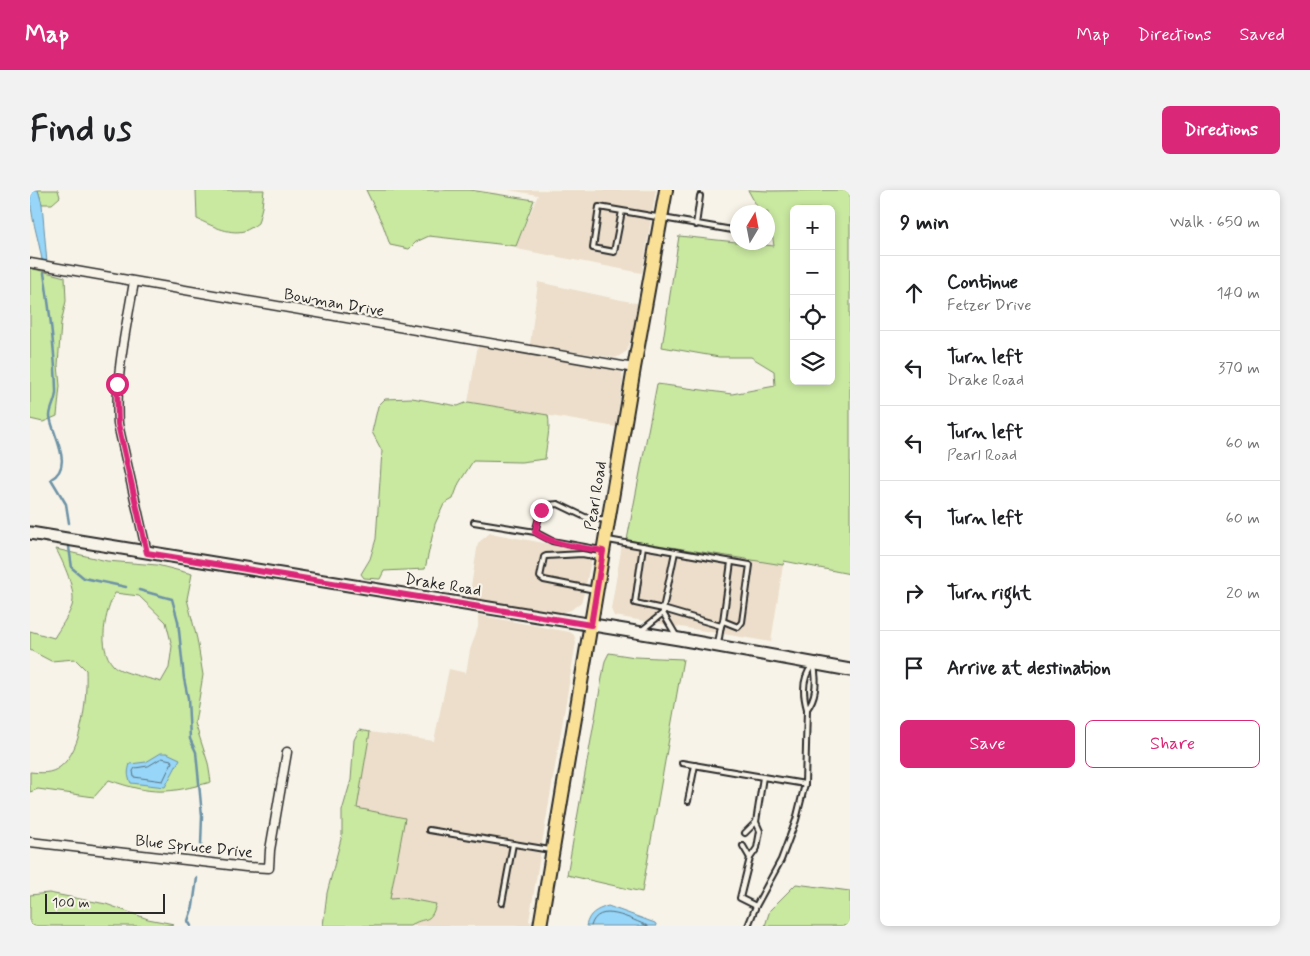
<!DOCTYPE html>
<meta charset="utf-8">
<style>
:root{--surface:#fff;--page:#f2f2f2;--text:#202124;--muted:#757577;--line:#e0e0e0;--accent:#db2777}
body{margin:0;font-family:Mynerve,sans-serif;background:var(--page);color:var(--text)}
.controls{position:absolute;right:15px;top:15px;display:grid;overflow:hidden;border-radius:8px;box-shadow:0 2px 8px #0003}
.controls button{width:45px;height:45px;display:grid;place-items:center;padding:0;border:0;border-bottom:1px solid var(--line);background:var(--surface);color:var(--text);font:25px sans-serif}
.compass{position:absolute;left:700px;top:15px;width:45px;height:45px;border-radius:50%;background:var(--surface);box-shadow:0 2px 8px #0003;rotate:10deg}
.scale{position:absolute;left:15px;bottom:12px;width:120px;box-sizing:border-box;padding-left:5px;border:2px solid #2b2b2b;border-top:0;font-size:14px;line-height:18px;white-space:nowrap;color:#2b2b2b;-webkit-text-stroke:4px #f7f3e8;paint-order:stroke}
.stop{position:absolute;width:15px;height:15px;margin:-11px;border:4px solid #db2777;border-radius:50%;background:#fff}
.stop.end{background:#db2777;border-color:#fff;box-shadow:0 1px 5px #0008}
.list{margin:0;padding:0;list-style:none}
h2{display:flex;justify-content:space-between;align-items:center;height:65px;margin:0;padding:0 20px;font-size:21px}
h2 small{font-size:16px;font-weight:400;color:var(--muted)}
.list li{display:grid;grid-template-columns:32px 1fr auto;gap:15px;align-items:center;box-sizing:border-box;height:75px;padding:0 20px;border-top:1px solid var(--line)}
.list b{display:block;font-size:19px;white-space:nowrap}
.list p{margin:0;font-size:16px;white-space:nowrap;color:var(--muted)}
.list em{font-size:16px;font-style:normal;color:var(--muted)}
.actions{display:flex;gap:10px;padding:15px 20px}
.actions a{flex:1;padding:11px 0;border:1px solid var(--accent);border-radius:8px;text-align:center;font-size:18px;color:var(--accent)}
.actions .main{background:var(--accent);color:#fff}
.icon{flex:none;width:28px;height:28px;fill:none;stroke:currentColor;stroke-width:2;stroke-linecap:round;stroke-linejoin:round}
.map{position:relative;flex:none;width:820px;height:736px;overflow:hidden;border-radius:8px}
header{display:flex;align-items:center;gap:30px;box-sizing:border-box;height:70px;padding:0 25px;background:var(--accent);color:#fff}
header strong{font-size:24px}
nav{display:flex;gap:28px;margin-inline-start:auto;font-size:18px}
.intro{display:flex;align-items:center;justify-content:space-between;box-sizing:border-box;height:120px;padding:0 30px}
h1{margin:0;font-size:35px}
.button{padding:12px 22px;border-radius:8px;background:var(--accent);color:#fff;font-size:18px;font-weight:700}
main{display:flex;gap:30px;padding:0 30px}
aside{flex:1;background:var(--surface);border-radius:8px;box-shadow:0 2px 8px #0003}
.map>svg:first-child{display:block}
</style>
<header>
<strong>Map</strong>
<nav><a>Map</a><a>Directions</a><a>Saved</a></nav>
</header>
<div class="intro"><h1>Find us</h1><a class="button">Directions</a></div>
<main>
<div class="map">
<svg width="820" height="736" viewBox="0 0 820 736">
<rect width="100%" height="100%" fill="#f7f3e8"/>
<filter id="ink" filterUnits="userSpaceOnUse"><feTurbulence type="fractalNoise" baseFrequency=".02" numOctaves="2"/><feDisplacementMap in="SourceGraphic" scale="10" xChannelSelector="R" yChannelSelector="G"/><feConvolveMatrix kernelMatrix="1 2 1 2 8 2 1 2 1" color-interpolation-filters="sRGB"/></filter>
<g filter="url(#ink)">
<g fill="#ecdeca">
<path d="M479,0h147l-14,83 -125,-24 -1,-3 22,-51z"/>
<path d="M508,92l102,22 -13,47 -11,7 -86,-13z"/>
<path d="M448,155l134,22 10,5 1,7 -7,48 -148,-25z"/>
<path d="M460,343l103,19 -9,41 -3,9 -10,8 -12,3 -90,-14 9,-56z"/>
<path d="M593,349l160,26 -12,77 -157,-26 -3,-7z"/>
<path d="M448,425l92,17 4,3 2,7 -47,279 2,1v4h-151l-23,-118 13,-76 64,9 15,-72 17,4 4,-23 8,-23z"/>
</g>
<g fill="#c9e8a0" stroke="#7a8a66" fill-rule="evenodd">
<path d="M8,0h20l2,7 -8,7h-10z"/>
<path d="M166,0h68l-2,17 -4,16c-4,3 -10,7 -14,8 -16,4 -33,-6 -47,-12z"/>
<path d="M336,0h104l64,10 -18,46 -87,-10 -13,6 -7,7 -19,-4 -7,-20z"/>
<path d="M718,0l22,1 80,-1v384l-66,-13 -1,4 -156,-25 30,-156 75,10 43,-8 -1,-15 -23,-14h-32l-57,-10 17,-111 95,10 -3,-20 -3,-3v-11h-8zM764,19h37v172h-37z"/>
<path d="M0,78l35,9 1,24 -5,22 -3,42 2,21 -3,30 -14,6 -13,-3z"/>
<path d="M382,208l46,8 10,-4 80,13c3,15 -2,29 -3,44l-24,3 -48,-1 -14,22 -6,16 -9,5 -9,20 -10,45 -41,2 -4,8 -16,-1 -3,-4 9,-15 6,-20 6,-88 -10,-19 6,-26 7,-7z"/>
<path d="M26,359l51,12 50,4 35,9 -5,25 10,40 6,36 -8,48 13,40 3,19c-43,12 -59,13 -102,-2l-15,17 -56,-8 -8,3v-20c11,1 21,2 30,-5 23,-17 27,-70 26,-97l-11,-11 -24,2 -21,-11v-19l24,7c6,-10 14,-21 18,-32 5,-15 -9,-44 -16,-57zM85,403l24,3 27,26 6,24 -3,22 -8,14c-11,-4 -41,-9 -48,-17 -16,-18 -8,-53 2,-72z"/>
<path d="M579,463l26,4 48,2 -41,233 -75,-17 38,-214z"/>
<path d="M329,540l11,2 -13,76 48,10 -15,81 13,-1 33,6c-6,22 -11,11 -26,22h-87l4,-33 15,-58v-24l9,-31 3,-40z"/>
<path d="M766,694l54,7v35h-85l5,-16z"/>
<path d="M19,703l57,11 42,15 26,5 -11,2h-133v-31z"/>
</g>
<g fill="#97d6f8" stroke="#6c92a6">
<path d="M0,0h8l4,14 5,59 -5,-3c-4,-25 -12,-43 -12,-70z"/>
<path d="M131,563h6l13,6 -15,28 -34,-4c-4,-7 -3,-13 -1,-19l16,-2z"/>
<path d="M578,716l47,17 2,3h-71c3,-13 10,-16 22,-20z"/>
</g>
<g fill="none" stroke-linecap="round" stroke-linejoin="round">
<g stroke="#566f7d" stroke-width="1">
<path d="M132,568l9,2 1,2 -9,19 -29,-4 -1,-6 2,-3 13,-2z"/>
<path d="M561,736c7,-26 41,-6 57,0"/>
</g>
<g stroke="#6c92a6" stroke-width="2.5">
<path d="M14,83c6,39 11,78 12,117 1,9 -6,18 -6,26 2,19 25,50 1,63l15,25 3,19"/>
<path d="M39,357l3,21 12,10 42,9"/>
<path d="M109,400l33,9 6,22 6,58 4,19 2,41 6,13 3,31 3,33 -1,29"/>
<path d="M161,736l-3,-5 5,-15 4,-28"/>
</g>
<g stroke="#2b2b2b" stroke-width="8">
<g id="lane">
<path d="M592,21l-8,41 -21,-4 6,-41 139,24"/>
<path d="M666,35l4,-29"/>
<path d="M444,332l61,10 17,9 49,9"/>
<path d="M505,342l6,-22 7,-5 10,-1 27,13 21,3"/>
<path d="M578,350l142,25 -8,57 -4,5 -15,-6 -2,5 -3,18"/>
<path d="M613,356l-8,57 28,6 12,-57"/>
<path d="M565,400l-51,-10 -4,-3 4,-20 2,-1 36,-2 17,3"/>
<path d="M633,423l14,24"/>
<path d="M693,431l8,-59"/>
<path d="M612,440l21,-17v-4l58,17"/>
<path d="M777,519c10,-13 10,-28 7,-43"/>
<path d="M652,573l81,14"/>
<path d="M658,611l7,-36"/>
<path d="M399,640l121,20"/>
<path d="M715,643l11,-11"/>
<path d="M713,656l7,12"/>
<path d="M472,713l11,-59"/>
<path d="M726,716l-16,-8 10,-40 7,-10 3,-17 -4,-9 7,-45 42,7"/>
<path d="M718,736l8,-20 25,-46 15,-40 9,-36 2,-75c-4,-14 -5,-31 5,-43"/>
</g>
</g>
<g stroke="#2b2b2b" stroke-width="11">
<g id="street">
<path d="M0,73l604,105"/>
<path d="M104,92c-8,47 -19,94 -16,142l29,129"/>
<path d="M0,652l216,25 23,1 1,-18 17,-98"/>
</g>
</g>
<g stroke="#2b2b2b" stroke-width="15">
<path id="secondary" d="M0,343l649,106 171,31"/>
</g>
<g stroke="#2b2b2b" stroke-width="16">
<path id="primary" d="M510,736l94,-558 32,-178"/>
</g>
<use href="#lane" stroke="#f7f3e8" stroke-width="4"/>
<use href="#street" stroke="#f7f3e8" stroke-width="8"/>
<use href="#secondary" stroke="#f7f3e8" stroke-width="11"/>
<use href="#primary" stroke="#f9e096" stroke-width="12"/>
</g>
</g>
<g fill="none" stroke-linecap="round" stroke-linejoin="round" filter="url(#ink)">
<path stroke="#db2777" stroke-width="6" d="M87,194l1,40 29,129 444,72 12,-74c-22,-4 -49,-5 -68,-19l6,-22"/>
</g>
<g text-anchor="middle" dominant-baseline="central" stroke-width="4.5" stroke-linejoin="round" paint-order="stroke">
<g font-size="16" fill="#2b2b2b" stroke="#f7f3e8">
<text transform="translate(304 113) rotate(10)">Bowman Drive</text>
<text transform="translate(566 306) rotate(-81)">Pearl Road</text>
<text transform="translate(413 395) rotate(9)">Drake Road</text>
<text transform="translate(164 657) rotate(6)">Blue Spruce Drive</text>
</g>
</g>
</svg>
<div class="controls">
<button>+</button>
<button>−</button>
<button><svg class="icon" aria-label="locate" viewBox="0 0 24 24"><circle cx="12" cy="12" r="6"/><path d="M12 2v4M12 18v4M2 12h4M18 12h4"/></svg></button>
<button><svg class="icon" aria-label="layers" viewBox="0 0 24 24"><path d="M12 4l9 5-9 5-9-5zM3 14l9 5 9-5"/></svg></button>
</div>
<svg class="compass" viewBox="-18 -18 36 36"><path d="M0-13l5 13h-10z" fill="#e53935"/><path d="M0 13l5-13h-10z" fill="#757577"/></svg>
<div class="scale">100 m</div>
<div class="stop" style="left:87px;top:194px"></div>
<div class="stop end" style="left:511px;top:320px"></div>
</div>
<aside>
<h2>9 min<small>Walk · 650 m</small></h2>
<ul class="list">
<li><svg class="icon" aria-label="ahead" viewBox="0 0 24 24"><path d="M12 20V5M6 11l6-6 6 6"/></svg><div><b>Continue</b><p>Fetzer Drive</p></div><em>140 m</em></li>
<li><svg class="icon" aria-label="left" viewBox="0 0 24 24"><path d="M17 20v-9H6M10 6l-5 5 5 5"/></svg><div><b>Turn left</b><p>Drake Road</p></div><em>370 m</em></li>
<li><svg class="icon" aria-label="left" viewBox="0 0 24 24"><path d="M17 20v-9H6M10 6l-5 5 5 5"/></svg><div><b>Turn left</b><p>Pearl Road</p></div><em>60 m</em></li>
<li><svg class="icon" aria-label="left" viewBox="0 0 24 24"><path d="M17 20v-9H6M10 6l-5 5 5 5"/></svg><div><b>Turn left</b></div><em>60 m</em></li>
<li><svg class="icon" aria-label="right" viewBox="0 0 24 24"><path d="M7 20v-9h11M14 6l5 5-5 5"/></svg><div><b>Turn right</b></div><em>20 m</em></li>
<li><svg class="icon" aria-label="arrive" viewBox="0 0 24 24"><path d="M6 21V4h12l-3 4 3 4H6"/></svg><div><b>Arrive at destination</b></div></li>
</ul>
<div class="actions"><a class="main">Save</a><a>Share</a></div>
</aside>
</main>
